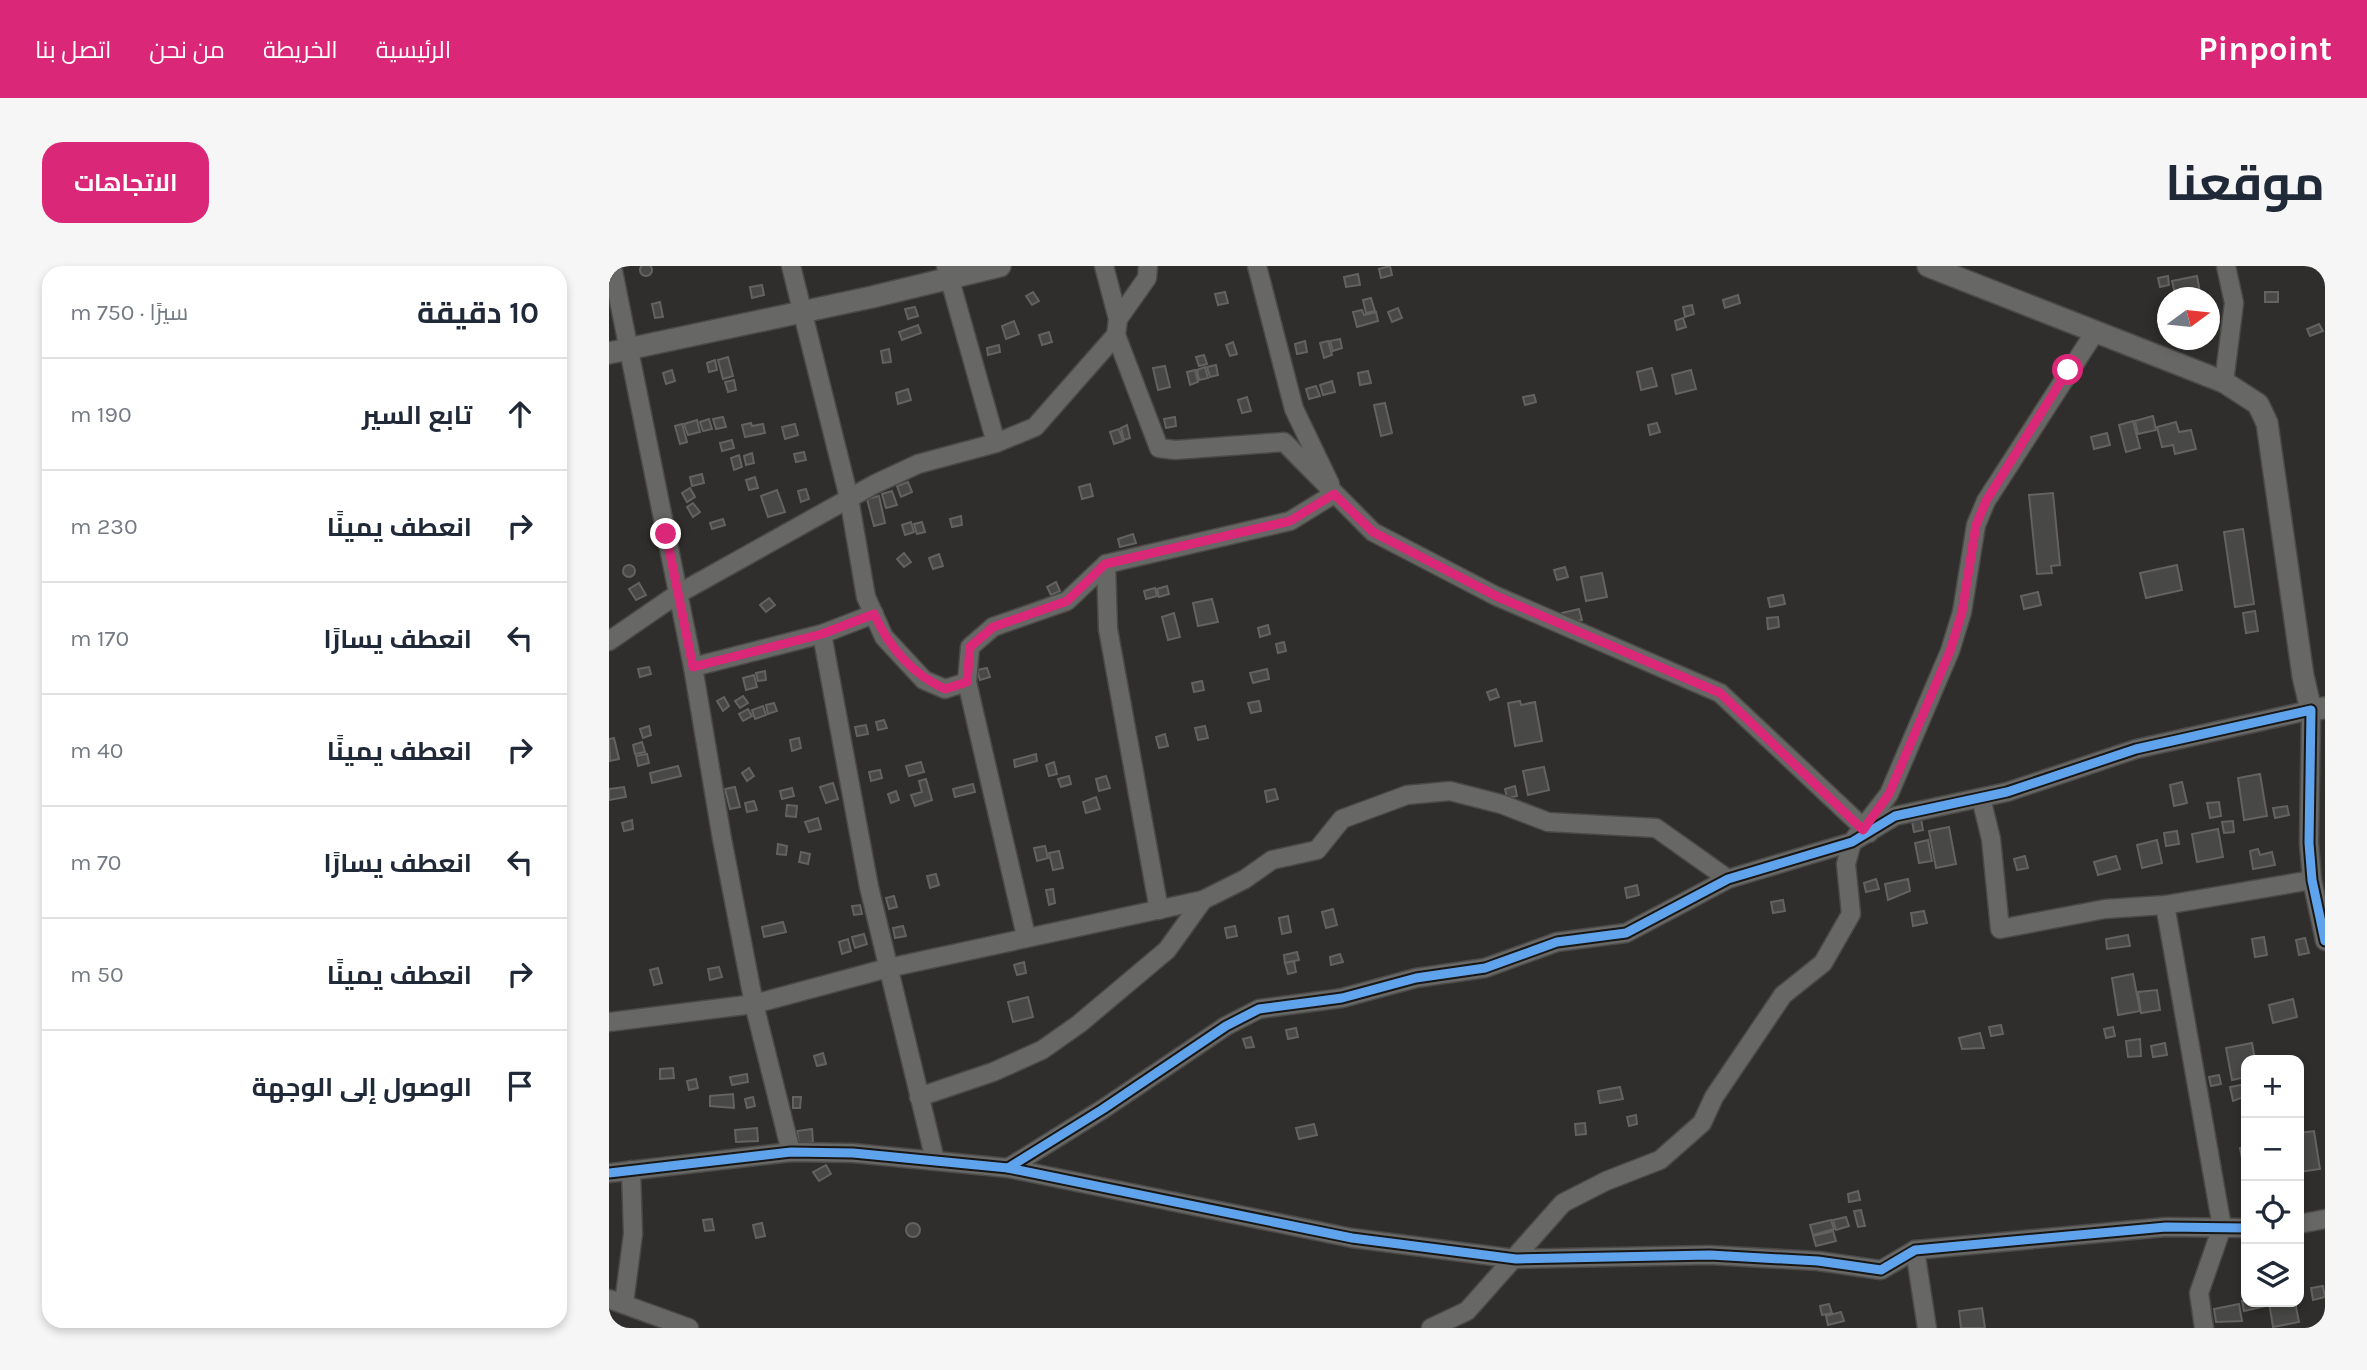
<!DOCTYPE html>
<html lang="ar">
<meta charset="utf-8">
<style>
:root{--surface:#fff;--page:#f6f6f7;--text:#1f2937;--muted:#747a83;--line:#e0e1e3;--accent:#db2777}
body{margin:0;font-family:Karla,Cairo,sans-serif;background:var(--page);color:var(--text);direction:rtl}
.controls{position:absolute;right:21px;bottom:21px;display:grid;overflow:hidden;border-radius:14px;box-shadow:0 4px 10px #0003}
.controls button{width:63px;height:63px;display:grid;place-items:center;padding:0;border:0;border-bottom:2px solid var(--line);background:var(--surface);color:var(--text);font:35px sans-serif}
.compass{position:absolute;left:1548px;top:21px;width:63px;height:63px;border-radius:50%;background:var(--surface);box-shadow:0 4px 10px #0003;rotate:75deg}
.stop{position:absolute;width:21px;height:21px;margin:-16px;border:5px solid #db2777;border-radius:50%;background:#fff}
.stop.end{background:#db2777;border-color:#fff;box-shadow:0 2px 7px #0008}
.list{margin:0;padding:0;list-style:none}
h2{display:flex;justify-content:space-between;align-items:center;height:91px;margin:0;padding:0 28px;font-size:30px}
h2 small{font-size:23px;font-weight:400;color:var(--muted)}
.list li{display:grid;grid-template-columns:46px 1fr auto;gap:21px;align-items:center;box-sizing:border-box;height:112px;padding:0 28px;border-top:2px solid var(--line)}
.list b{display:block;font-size:26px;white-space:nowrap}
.list em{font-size:23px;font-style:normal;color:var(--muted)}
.icon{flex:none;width:38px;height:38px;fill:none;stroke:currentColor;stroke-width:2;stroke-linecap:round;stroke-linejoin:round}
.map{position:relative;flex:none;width:1716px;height:1062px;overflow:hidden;direction:ltr;border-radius:21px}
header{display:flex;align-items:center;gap:42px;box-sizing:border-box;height:98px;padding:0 35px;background:var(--accent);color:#fff}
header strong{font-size:33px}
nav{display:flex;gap:38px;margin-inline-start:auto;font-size:24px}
.intro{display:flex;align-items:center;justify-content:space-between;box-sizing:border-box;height:168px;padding:0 42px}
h1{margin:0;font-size:49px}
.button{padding:18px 32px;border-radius:21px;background:var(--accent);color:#fff;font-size:24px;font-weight:700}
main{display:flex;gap:42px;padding:0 42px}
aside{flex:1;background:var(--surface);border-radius:21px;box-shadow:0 4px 10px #0003}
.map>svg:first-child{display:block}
</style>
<header>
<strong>Pinpoint</strong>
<nav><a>الرئيسية</a><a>الخريطة</a><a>من نحن</a><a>اتصل بنا</a></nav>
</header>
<div class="intro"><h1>موقعنا</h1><a class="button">الاتجاهات</a></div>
<main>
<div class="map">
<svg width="1716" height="1062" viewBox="0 0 1716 1062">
<rect width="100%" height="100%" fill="#2f2e2c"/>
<g fill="#484846" stroke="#636260" stroke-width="2">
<circle cx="37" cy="4" r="6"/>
<path d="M781,0l2,9 -11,3 -2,-9z"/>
<path d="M749,8l2,11 -14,2 -2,-10z"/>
<path d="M1559,10l1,9 -9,2 -2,-9z"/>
<path d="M1588,10l4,22h-25l-4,-17z"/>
<path d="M153,19l2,10 -12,3 -2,-11z"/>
<path d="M424,26l6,9 -7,4 -6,-9z"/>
<path d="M616,26l3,11 -10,2 -3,-11z"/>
<rect x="1656" y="26" width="13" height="10"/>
<path d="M1129,29l2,8 -15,5 -2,-8z"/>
<path d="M762,32l4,13 -9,2 -3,-13z"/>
<path d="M51,36l3,15 -8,1 -3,-14z"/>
<path d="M1083,39l2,9 -9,3 -2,-10z"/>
<path d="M306,41l3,9 -10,3 -3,-10z"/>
<path d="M789,42l4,10 -10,4 -4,-10z"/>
<path d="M753,44l2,5 12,-3 2,9 -21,6 -4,-15z"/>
<path d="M1074,52l3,9 -9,3 -2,-9z"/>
<path d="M405,55l5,13 -13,5 -4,-13z"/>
<path d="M1710,58l4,7 -13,5 -3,-7z"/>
<path d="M309,59l3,8 -19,7 -3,-8z"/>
<path d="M440,66l3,10 -10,3 -3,-10z"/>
<path d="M731,73l2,9 -9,3 -3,-10z"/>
<path d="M696,75l2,11 -10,2 -2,-10z"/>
<path d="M719,75l4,14 -8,3 -4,-15z"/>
<path d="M624,76l4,12 -7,2 -4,-11z"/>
<path d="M390,79l1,7 -12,3 -1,-7z"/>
<path d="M280,83l2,13 -8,1 -2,-12z"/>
<path d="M595,89l3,9 -8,2 -3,-9z"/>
<path d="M119,91l5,19 -10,3 -5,-19z"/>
<path d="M106,94l2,10 -8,2 -2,-9z"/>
<path d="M607,99l2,10 -8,2 -3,-10z"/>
<path d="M556,100l5,21 -12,3 -5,-22z"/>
<path d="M596,101l3,11 -9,2 -2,-10z"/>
<path d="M1043,102l5,18 -16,4 -4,-18z"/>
<path d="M63,104l3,11 -9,3 -3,-11z"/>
<path d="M586,104l3,12 -8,3 -3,-13z"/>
<path d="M1082,104l5,19 -20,5 -4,-19z"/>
<path d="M759,105l3,12 -11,2 -2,-12z"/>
<path d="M125,114l2,10 -8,2 -3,-10z"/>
<path d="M723,115l3,11 -12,3 -3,-10z"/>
<path d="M707,120l4,10 -11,3 -3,-10z"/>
<path d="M299,123l3,11 -13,4 -2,-11z"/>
<path d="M925,129l2,7 -11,3 -2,-8z"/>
<path d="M638,131l4,14 -9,2 -4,-13z"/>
<path d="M776,137l7,30 -11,3 -7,-31z"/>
<path d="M1544,150l3,14 -18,4 -3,-13z"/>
<path d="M114,151l3,10 -10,2 -3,-10z"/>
<path d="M566,151l1,9 -10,2 -2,-9z"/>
<path d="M100,153l3,10 -9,2 -3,-9z"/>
<path d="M88,154l3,12 -12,3 -4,-11z"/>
<path d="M1524,155l7,27 -14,4 -7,-27z"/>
<path d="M1567,156l3,10 12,-2 5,19 -21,5 -2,-9 -11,2 -5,-20z"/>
<path d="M142,157l1,3 11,-2 2,9 -20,4 -3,-12z"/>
<path d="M1048,157l3,9 -10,3 -2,-10z"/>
<path d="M73,158l5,18 -7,2 -5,-18z"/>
<path d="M186,158l3,11 -13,4 -3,-12z"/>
<path d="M518,159l3,13 -6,2 -3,-12z"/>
<path d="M510,163l4,12 -9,3 -4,-12z"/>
<path d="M1498,167l3,12 -16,4 -3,-12z"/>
<path d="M123,174l2,8 -12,3 -2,-8z"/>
<path d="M195,186l2,8 -10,2 -2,-8z"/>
<path d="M143,187l2,10 -8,2 -2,-9z"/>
<path d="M130,189l3,12 -8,3 -3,-12z"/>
<path d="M93,208l2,9 -12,3 -2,-9z"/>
<path d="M146,211l3,11 -9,2 -3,-10z"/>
<path d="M299,216l4,10 -11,5 -4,-11z"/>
<path d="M481,218l3,12 -11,3 -3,-12z"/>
<path d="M81,222l5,9 -8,5 -5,-9z"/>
<path d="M197,223l3,10 -8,3 -3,-11z"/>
<path d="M168,224l8,22 -17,5 -7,-21z"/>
<path d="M283,225l5,14 -11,3 -4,-14z"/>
<path d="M1444,227l7,72 -9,1 1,7 -15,1 -8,-79z"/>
<path d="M270,230l6,27 -11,3 -7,-27z"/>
<path d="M84,237l7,9 -7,5 -6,-10z"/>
<path d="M352,250l1,9 -10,2 -2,-8z"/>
<path d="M114,253l2,6 -13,4 -2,-6z"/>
<path d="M302,256l3,10 -9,3 -3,-10z"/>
<path d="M313,256l3,10 -8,2 -3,-10z"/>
<path d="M1634,263l11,75 -19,3 -11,-75z"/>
<path d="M524,268l3,9 -16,4 -2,-8z"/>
<path d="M295,287l7,9 -7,5 -7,-8z"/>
<path d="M330,288l4,12 -10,3 -4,-11z"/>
<circle cx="20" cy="305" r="6"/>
<path d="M1568,299l5,25 -36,8 -6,-25z"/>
<path d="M956,301l3,10 -11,3 -3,-10z"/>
<path d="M993,307l5,24 -21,4 -5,-24z"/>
<path d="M447,316l4,9 -9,4 -4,-8z"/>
<path d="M30,317l7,12 -10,5 -7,-11z"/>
<path d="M558,320l2,8 -10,3 -2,-8z"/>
<path d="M546,322l2,8 -11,3 -2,-8z"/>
<path d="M1429,326l3,13 -17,4 -3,-13z"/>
<path d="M1174,329l2,9 -15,3 -2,-9z"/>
<path d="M160,332l6,7 -9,7 -6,-7z"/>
<path d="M603,333l6,23 -20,4 -5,-23z"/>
<path d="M970,343l3,11 -17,4 -3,-11z"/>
<path d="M1646,345l3,20 -12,2 -3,-20z"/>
<path d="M565,347l6,24 -12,3 -6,-23z"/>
<path d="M1169,351l1,10 -11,2 -1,-11z"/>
<path d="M659,359l2,9 -10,3 -2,-9z"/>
<path d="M675,376l2,9 -8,2 -2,-9z"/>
<path d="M40,401l2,7 -11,3 -2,-8z"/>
<path d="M378,402l3,9 -10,3 -3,-10z"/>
<path d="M658,403l2,10 -16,4 -3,-10z"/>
<path d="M156,405l1,9 -8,1 -2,-8z"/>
<path d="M145,409l3,12 -11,3 -3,-12z"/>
<path d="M593,415l2,9 -10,2 -2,-9z"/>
<path d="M887,423l3,8 -9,3 -3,-8z"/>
<path d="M134,430l5,7 -8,5 -5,-7z"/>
<path d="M115,431l5,9 -6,5 -6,-10z"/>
<path d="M650,435l2,10 -10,2 -3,-10z"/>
<path d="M911,435l1,4 14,-3 7,39 -27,5 -7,-43z"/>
<path d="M165,437l3,8 -9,3 -2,-9z"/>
<path d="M154,440l3,9 -11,4 -3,-9z"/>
<path d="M139,443l4,7 -9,5 -4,-7z"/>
<path d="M275,454l3,8 -9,2 -2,-8z"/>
<path d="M257,459l2,9 -11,2 -2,-9z"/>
<path d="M40,460l2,9 -8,3 -3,-9z"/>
<path d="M596,460l3,12 -10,2 -3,-12z"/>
<path d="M556,468l3,12 -9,2 -3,-11z"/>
<path d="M5,472l5,21 -9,2 -1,-22z"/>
<path d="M190,472l2,10 -9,3 -2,-11z"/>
<path d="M33,476l3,10 -10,2 -2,-9z"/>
<path d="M38,488l2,9 -11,3 -2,-10z"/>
<path d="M427,488l1,7 -22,6 -1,-7z"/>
<path d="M312,496l3,10 -15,4 -3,-10z"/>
<path d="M445,496l3,12 -8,2 -3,-11z"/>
<path d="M69,500l3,10 -29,7 -2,-10z"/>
<path d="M935,501l5,23 -21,5 -5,-24z"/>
<path d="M140,502l5,8 -7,5 -5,-8z"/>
<path d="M271,504l2,8 -11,3 -2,-9z"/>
<path d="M1651,508l7,42 -23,4 -6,-42z"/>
<path d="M460,510l2,8 -10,3 -3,-8z"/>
<path d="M497,510l4,12 -11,3 -3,-12z"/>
<path d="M317,513l6,21 -17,6 -4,-11 11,-3 -3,-11z"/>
<path d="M1573,516l5,21 -13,3 -4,-21z"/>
<path d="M224,517l5,16 -12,4 -6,-16z"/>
<path d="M364,518l2,8 -20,5 -2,-8z"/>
<path d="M906,520l2,10 -10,2 -2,-9z"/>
<path d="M15,521l2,10 -17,3v-11z"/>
<path d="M126,521l5,20 -10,2 -5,-20z"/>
<path d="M183,522l2,8 -12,3 -2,-8z"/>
<path d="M666,523l3,10 -11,3 -2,-11z"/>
<path d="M287,525l3,9 -8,3 -3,-9z"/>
<path d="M487,531l4,12 -14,4 -3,-11z"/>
<path d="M145,535l3,9 -10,2 -2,-9z"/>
<path d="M1610,536l2,14 -11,2 -3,-15z"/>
<path d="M178,539l10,1 -1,11 -10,-1z"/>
<path d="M1678,540l2,9 -14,3 -2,-10z"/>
<path d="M209,552l3,11 -12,3 -4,-10z"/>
<path d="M1312,553l2,11 -9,2 -2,-11z"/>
<path d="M23,554l1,9 -9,2 -2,-8z"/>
<path d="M1624,555l1,11 -10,1 -2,-11z"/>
<path d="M1340,561l7,37 -20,4 -7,-37z"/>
<path d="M1609,563l5,28 -26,5 -5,-28z"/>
<path d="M1568,565l2,13 -13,2 -2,-13z"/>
<path d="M1319,574l4,21 -13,2 -4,-20z"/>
<path d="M1548,574l5,23 -20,5 -5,-23z"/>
<path d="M169,578l9,2 -1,9 -9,-1z"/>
<path d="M436,580l3,12 -11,3 -3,-13z"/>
<path d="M1649,583l2,6 12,-3 3,13 -22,4 -3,-18z"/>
<path d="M450,585l4,17 -10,2 -4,-17z"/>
<path d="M192,586l9,2 -2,10 -9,-2z"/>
<path d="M1416,590l3,12 -11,2 -3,-11z"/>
<path d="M1507,590l4,13 -22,6 -4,-13z"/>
<path d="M327,608l3,11 -9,3 -3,-12z"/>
<path d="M1267,613l3,10 -13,3 -2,-9z"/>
<path d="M1299,613l2,12 -22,9 -3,-16z"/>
<path d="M1028,619l2,10 -12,3 -2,-10z"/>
<path d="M444,623l2,14 -6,2 -3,-15z"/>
<path d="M285,630l3,11 -8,2 -3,-11z"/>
<path d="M1174,634l2,11 -12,2 -2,-11z"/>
<path d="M251,639l2,9 -8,1 -2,-9z"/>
<path d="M724,643l4,16 -11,3 -4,-16z"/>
<path d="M1315,645l3,12 -14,3 -2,-13z"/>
<path d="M679,650l3,16 -9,2 -3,-16z"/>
<path d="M174,656l3,10 -22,5 -2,-10z"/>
<path d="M294,660l3,10 -11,2 -2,-10z"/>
<path d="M626,660l2,10 -10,2 -2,-10z"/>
<path d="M255,668l3,10 -12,4 -3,-11z"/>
<path d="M1519,669l2,11 -23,3 -1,-10z"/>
<path d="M1655,671l3,18 -12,2 -3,-18z"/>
<path d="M1696,672l4,15 -10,2 -3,-15z"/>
<path d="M239,673l3,12 -9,3 -3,-12z"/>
<path d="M688,686l2,8 -14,3 -1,-8z"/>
<path d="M731,688l3,8 -12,3 -1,-8z"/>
<path d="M685,695l2,11 -8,2 -3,-11z"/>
<path d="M415,696l2,11 -9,2 -3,-10z"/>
<path d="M110,701l3,10 -12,3 -2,-11z"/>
<path d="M49,702l4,15 -8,2 -4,-15z"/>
<path d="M1524,708l7,37 -22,4 -6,-37z"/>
<path d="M1548,724l3,20 -19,3 -3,-21z"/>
<path d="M419,731l5,20 -20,5 -5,-20z"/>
<path d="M1684,733l4,18 -24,6 -4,-18z"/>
<path d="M1392,759l2,9 -12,2 -2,-9z"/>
<path d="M1504,761l2,9 -9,2 -2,-9z"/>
<path d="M687,762l2,9 -10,2 -2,-9z"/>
<path d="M1371,767l4,15 -22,1 -3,-11z"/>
<path d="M642,771l3,10 -8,1 -3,-9z"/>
<path d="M1531,773l1,17 -13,1 -2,-16z"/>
<path d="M1556,777l2,12 -14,2 -2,-11z"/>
<path d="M1643,777l3,17h-9v17l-14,3 -6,-32z"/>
<path d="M214,787l3,11 -9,2 -3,-10z"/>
<path d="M64,802l1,10 -14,1v-10z"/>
<path d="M138,808l1,8 -16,3 -2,-8z"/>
<path d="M1610,809l2,9 -10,2 -2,-9z"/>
<path d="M87,813l2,9 -9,2 -2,-9z"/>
<path d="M1637,818v12l-13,5 -3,-14z"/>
<path d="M1011,821l3,12 -23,4 -2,-12z"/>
<path d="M124,828l1,14 -24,-2v-10z"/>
<path d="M144,831l2,9 -8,2 -2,-9z"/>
<path d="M184,831h8l-1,11h-7z"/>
<path d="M1027,849l1,9 -8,2 -2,-9z"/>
<path d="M976,857l1,11 -10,1 -1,-11z"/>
<path d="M705,858l3,11 -18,4 -3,-11z"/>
<path d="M148,862l1,13 -22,1 -1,-12z"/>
<path d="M203,863l1,13 -14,2 -2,-13z"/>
<path d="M1705,865l6,38 -21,3v-39z"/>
<path d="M1637,881v20l-2,1 -4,-20z"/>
<path d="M217,899l5,9 -12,7 -6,-9z"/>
<path d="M1249,925l2,9 -11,2 -1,-8z"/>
<path d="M1252,944l4,16 -7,1 -4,-16z"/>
<path d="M1237,951l3,9 -13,4 -3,-10z"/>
<path d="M103,953l2,11 -9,1 -2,-11z"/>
<path d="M1222,954l3,9 -21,6 -3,-10z"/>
<path d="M153,957l3,13 -9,2 -3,-13z"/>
<circle cx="304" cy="964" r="7"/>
<path d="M1224,965l3,10 -20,5 -3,-10z"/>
<path d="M1714,1020l2,11 -12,3 -2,-12z"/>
<path d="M1633,1035l23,1 1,4 -22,5z"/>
<path d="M1660,1036h26l4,20 -26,5z"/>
<path d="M1220,1038l3,9 -10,2 -2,-9z"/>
<path d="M1630,1038l3,17 -26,1 -2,-13z"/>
<path d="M1373,1042l3,20h-24l-2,-17z"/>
<path d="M1232,1046l3,9 -16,4 -2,-9z"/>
</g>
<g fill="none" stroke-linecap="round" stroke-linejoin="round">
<g stroke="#4a4947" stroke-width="21">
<g id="minor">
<path d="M3,0l81,401 29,172 32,165 37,148"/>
<path d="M182,0l58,232 17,99 18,40 40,43 21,9 22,-7"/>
<path d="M337,0l50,177"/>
<path d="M648,0l37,143 36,75"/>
<path d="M509,53l29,-41 1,-12"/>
<path d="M507,69l43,113 16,2 109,-8 89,90 123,64 224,97 149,140"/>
<path d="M1615,116l10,-79 -8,-37"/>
<path d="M497,298l2,65 51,281"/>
<path d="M213,368l47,253 66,273"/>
<path d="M0,375l67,-46 199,-111 43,-20 78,-21 39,-16 81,-92 2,-16 -14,-53"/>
<path d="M84,401l129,-33 52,-20"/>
<path d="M1372,532l10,41 9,90 105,-20 60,-4 147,-25"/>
<path d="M1556,639l57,322 -23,66 5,35"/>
<path d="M417,670l-59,-254 3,-35 23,-20 74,-26 39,-37 184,-43 44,-27"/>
<path d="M0,756l145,-18 134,-36 315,-68 42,-21 27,-19 45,-10 25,-31 65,-24 43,-4 51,13 47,18 108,6 72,51"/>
<path d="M310,831l74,-25 49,-22 37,-26 88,-74 36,-50"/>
<path d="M399,902l95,-59 123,-83 33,-17 83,-11 74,-20 69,-10 72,-26 69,-9 102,-54 124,-37 43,-26 112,-24 129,-43 175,-39 -2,133 3,37 13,61"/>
<path d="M0,907l182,-21 62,1 155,15 344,70 164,21 194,-4 108,6 63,9 34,-20 251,-23 80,1"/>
<path d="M1690,958l26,-5"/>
<path d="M1306,984l12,78"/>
<path d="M0,1033l80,29"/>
<path d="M15,1037l9,-69 -2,-64"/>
<path d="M822,1062l36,-17 96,-108 43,-22 54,-21 42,-37 12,-26 69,-102 40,-32 28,-49 -5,-50 6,-22 37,-48 61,-143 12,-39 14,-87 10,-24 109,-169"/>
</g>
</g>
<g stroke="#4a4947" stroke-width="24">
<g id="tertiary">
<path d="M1319,0l296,116 34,22 9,19 36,253 8,34 14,-2"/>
<path d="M0,87l263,-56 128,-31"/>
</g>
</g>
<use href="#minor" stroke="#676765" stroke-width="18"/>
<use href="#tertiary" stroke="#676765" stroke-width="21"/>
<g stroke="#181715" stroke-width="13">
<g id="cycleway">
<path d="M399,902l95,-59 123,-83 33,-17 83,-11 74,-20 69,-10 72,-26 69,-9 102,-54 124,-37 43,-26 112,-24 129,-43 175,-39 -2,133 3,37 13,61"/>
<path d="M0,907l182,-21 62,1 155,15 344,70 164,21 194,-4 108,6 63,9 34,-20 251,-23 80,1"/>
</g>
</g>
<use href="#cycleway" stroke="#60a3ed" stroke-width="9"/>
</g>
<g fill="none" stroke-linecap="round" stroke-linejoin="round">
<path stroke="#db2777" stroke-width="9" d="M57,268l27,133 129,-33 52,-20c15,33 38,60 71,75l22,-7 3,-35 23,-20 74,-26 38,-37 185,-43 44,-27 39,38 123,64 224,97 143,137 26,-36 61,-143 12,-39 14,-87 10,-24 82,-131"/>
</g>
</svg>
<div class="controls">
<button>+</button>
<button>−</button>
<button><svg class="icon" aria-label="locate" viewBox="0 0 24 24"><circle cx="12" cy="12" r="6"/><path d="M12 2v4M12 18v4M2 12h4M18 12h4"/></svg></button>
<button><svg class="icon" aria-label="layers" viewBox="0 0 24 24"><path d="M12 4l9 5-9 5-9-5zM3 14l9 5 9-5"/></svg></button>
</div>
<svg class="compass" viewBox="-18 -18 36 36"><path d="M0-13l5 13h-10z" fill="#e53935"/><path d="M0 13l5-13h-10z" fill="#747a83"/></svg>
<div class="stop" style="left:1459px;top:104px"></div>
<div class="stop end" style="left:57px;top:268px"></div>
</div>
<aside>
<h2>10 دقيقة<small>سيرًا · 750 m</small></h2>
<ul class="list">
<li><svg class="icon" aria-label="ahead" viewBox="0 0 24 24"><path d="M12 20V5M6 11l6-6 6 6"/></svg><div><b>تابع السير</b></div><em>190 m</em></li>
<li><svg class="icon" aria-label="right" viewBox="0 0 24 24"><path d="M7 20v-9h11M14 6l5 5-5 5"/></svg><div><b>انعطف يمينًا</b></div><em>230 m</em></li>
<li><svg class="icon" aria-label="left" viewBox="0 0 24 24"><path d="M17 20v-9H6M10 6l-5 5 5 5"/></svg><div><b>انعطف يسارًا</b></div><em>170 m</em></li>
<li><svg class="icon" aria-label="right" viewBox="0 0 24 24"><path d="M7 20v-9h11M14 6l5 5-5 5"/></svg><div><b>انعطف يمينًا</b></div><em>40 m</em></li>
<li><svg class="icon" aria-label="left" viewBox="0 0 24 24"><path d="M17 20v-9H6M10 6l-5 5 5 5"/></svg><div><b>انعطف يسارًا</b></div><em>70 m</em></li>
<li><svg class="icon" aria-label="right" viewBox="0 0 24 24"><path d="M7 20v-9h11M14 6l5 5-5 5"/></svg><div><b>انعطف يمينًا</b></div><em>50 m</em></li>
<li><svg class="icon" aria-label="arrive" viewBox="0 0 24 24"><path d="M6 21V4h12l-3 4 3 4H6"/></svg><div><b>الوصول إلى الوجهة</b></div></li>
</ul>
</aside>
</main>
